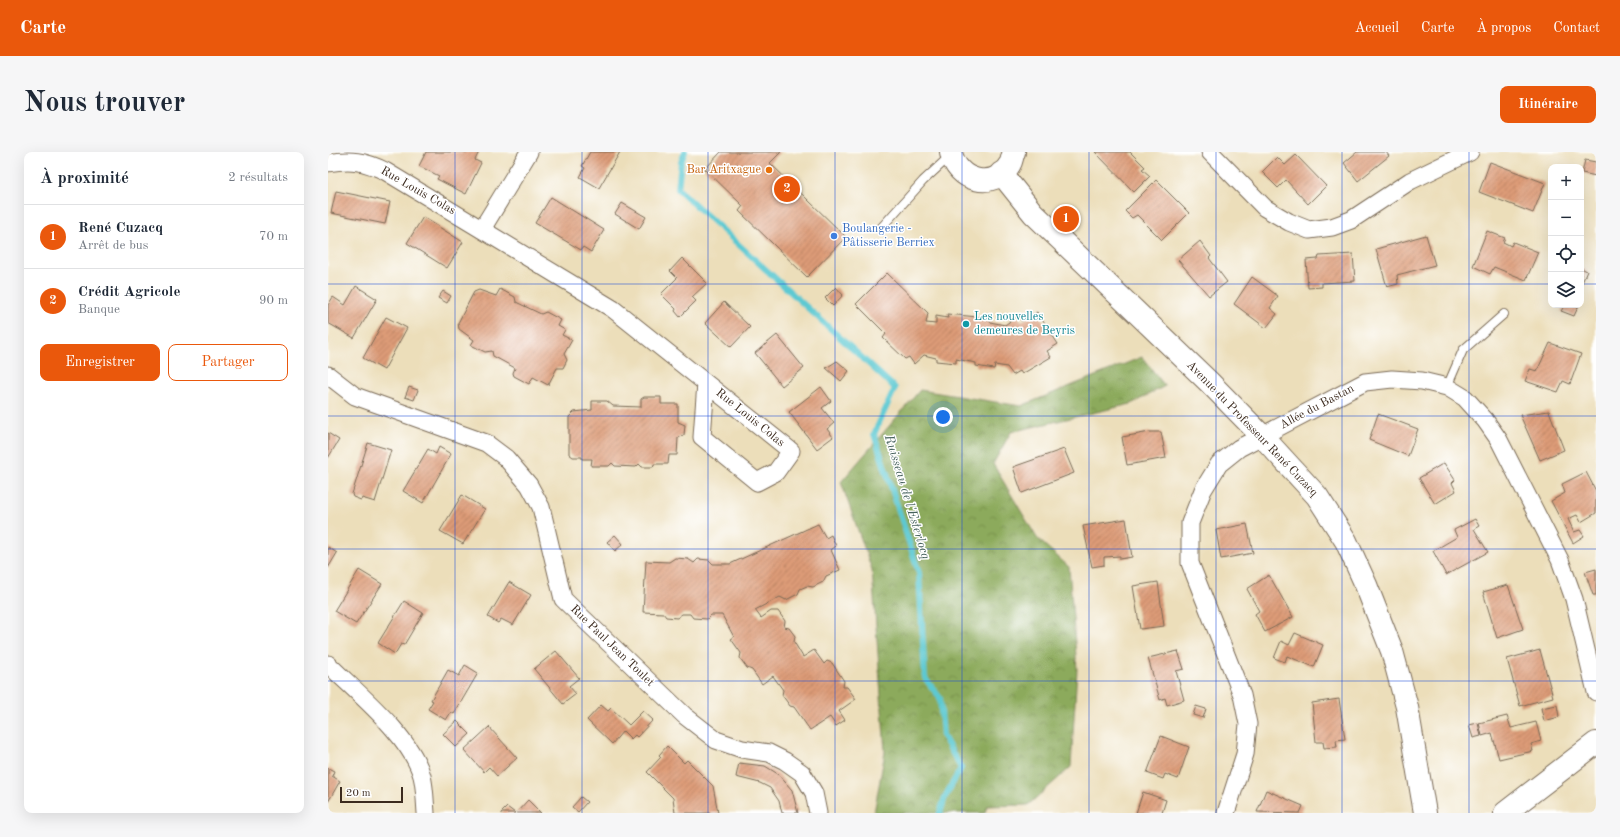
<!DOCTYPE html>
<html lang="fr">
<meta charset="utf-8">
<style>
:root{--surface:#fff;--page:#f6f6f7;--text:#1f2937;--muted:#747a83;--line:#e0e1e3;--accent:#ea580c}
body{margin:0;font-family:"Old Standard TT",serif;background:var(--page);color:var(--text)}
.controls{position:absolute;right:12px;top:12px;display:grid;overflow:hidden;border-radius:8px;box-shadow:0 4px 16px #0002}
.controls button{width:36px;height:36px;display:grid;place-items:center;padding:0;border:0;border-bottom:1px solid var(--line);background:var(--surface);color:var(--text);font:20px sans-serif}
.scale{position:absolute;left:12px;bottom:10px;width:63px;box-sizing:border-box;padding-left:4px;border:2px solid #3b2a1e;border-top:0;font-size:11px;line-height:14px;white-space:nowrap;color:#3b2a1e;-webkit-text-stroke:3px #fff;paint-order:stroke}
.you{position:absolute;left:615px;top:265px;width:14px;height:14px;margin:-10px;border:3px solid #fff;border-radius:50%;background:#1a73e8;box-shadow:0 0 0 6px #1a73e833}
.badge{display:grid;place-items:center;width:26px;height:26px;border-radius:50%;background:var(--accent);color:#fff;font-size:13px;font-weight:700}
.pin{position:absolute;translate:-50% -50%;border:2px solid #fff;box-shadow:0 1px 4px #0006}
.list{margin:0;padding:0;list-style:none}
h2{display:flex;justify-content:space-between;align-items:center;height:52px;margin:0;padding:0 16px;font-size:17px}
h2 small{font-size:13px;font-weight:400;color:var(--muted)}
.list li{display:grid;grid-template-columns:26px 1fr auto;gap:12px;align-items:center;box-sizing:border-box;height:64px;padding:0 16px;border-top:1px solid var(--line)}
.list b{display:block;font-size:15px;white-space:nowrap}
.list p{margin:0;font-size:13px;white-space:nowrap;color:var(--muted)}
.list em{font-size:13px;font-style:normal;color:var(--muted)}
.actions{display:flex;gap:8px;padding:12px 16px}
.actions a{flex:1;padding:9px 0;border:1px solid var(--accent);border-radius:8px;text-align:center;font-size:14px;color:var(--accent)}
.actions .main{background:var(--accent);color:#fff}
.icon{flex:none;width:22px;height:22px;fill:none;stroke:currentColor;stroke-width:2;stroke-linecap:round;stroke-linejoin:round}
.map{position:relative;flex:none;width:1268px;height:661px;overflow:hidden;border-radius:8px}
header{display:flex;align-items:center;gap:24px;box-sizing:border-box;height:56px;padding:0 20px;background:var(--accent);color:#fff}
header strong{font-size:19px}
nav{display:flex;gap:22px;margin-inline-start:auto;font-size:14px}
.intro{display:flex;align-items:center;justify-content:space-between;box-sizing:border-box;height:96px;padding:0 24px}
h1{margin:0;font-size:28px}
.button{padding:10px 18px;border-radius:8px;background:var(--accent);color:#fff;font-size:14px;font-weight:700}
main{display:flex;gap:24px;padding:0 24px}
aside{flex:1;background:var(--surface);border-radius:8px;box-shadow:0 4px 16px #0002}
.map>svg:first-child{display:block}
</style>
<header>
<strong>Carte</strong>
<nav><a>Accueil</a><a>Carte</a><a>À propos</a><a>Contact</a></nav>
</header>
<div class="intro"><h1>Nous trouver</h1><a class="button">Itinéraire</a></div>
<main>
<aside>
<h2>À proximité<small>2 résultats</small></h2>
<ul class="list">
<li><span class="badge">1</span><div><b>René Cuzacq</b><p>Arrêt de bus</p></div><em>70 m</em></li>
<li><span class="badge">2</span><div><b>Crédit Agricole</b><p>Banque</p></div><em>90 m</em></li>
</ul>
<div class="actions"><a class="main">Enregistrer</a><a>Partager</a></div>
</aside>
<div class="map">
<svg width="1268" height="661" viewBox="0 0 1268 661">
<defs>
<pattern id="forest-crowns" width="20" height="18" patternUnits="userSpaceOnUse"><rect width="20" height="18" fill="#8caa5c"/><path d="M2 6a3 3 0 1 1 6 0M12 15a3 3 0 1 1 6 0" fill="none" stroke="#748b4b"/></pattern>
<pattern id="building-hatch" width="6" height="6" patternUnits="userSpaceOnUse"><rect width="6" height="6" fill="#dd9b77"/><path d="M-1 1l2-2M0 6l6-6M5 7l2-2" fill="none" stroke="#b47f61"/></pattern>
</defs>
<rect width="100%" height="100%" fill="#fff"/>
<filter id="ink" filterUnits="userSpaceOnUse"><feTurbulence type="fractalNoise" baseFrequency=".025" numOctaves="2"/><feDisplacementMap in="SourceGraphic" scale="8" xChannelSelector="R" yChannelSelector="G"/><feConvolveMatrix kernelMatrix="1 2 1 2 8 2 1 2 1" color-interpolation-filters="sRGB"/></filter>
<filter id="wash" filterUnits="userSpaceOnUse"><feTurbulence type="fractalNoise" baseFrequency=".012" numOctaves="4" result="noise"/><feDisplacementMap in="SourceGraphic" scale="16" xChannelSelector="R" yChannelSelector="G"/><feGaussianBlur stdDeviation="0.9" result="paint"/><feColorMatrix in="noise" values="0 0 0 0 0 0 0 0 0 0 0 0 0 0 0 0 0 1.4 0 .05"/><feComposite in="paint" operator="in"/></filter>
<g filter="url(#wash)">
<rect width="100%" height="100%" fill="#ecdeba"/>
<path fill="url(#forest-crowns)" stroke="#646a3d" d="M814,205l23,29 -34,18 -120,28 -18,32 44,74 32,29 8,102 -6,98 -43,38 -41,1 -2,7h-111l11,-61 -13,-182 -31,-88 79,-92 101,16z"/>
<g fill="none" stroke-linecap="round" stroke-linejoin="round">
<path stroke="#5dc9d2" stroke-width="6" d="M357,0l-4,10 -3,27 217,199 -21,46 45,139 6,105 15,20 3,38 18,32 -16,29 -5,16"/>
</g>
<g id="blocks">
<g fill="url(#building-hatch)">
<path d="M98,0h53l-4,8 6,3 -15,31 -29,-15 2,-3 -20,-10z"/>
<path d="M262,0h30l-21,36 -19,-11 5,-9 -3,-2z"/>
<path d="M393,0h60l-11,11 76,74 -39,40 -68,-66 4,-5 -38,-37z"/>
<path d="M767,0h35l15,15 -3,2 8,7 -16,16z"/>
<path d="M1029,0h29l3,4 -31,25 -14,-18z"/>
<path d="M968,3l30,31 -18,18 -22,-24 -8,8 -16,-16 15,-15 8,8z"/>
<path d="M1257,8l11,2v14l-14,-3z"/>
<path d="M1162,10l55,21 -12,30 -54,-21z"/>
<path d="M828,28l33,33 -27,27 -25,-25 -5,3 -7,-7z"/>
<path d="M8,39l54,11 -5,22 -54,-11z"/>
<path d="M223,45l53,33 -13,22 -8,-5 -2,3 -46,-27z"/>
<path d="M294,51l24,14 -7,12 -24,-15z"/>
<path d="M95,65l40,25 -16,26 -40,-25z"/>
<path d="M1159,79l18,7 -2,4 8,4 2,-4 25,10 -12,28 -32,-13 -4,7 -17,-8z"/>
<path d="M1098,83l9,30 -38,10 1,9 -11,3 -11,-38z"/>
<path d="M872,89l11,15 -2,2 18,24 -18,14 -31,-36z"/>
<path d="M1025,102l2,27 -33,2v4l-14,1 -2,-28 12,-1 1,-3z"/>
<path d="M354,106l25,25 -15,14 4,4 -16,16 -5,-6 1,-2 -15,-15 16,-16 -7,-7z"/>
<path d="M1253,116l6,3 -6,14z"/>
<path d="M559,121l41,40 -2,10 10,1v-8l12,2 -1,-4 41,4 2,4 15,3 12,-9 5,5 15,-9 21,32 -11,7 4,6 -29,17 -2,-3 -7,4 -6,-8 -12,-2 -1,4 -18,-3v-3l-20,-4v4l-20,-2v-3l-12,-3 -10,9 -5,-7 -4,2 -22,-21 3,-4 -30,-30z"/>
<path d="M924,125l26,19 -8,12 7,6 -11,14 -32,-24z"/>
<path d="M28,134l21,13 -23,39 -26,-15v-18l5,-8 12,8z"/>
<path d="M508,135l7,8 -10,11 -8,-8z"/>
<path d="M172,137l15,8 1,5 25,12 5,-2 15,8 -3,6 7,4 -3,5 10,5 -8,14 3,6 -4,8h-6l-9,17 -15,-8 -4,7 -15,-8 -1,-3 2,-5 -22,-12 -1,-5 -7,1 -14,-7 3,-5 -15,-11 -1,-6 16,-31 5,-2 17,6z"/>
<path d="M115,139l8,5 -4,7 -9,-5z"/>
<path d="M396,150l26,25 -19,20 -26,-24z"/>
<path d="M1237,153h14l-5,11 -13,-5z"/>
<path d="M58,165l21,11 -23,42 -21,-12z"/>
<path d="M449,183l27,33 -22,18 -27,-33z"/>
<path d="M1222,191l31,11 -11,30 -7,-3 -5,11 -33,-11 5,-12 7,2z"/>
<path d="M509,209l12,10 -8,10 -15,-13z"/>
<path d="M81,235l9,3 -4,10 -9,-3z"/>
<path d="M493,235l10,14 -9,7 12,15 -7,6 6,8 -16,12 -28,-37z"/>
<path d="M316,245h17v7h17v18l7,3 -1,10 -6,3 -1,17h-8l-1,9h-14l-1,3h-11l-3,-3 -3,3 -21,-1 -3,-3 -3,3h-18l1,-7h-10v-2h-9l-4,-3v-37l5,-5 18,-2v-9h15l6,5 28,1v-8z"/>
<path d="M1221,259l15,39 -24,10 -20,-45z"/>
<path d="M1050,262l40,15 -10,27 -39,-16z"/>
<path d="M822,280h11l5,26 -39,7 -5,-28z"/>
<path d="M0,281l11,7 -11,18z"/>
<path d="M40,291l23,7 -16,52 -13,-4 -1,2 -8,-3 -1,-3z"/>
<path d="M111,295l12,7 -28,49 -20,-12 25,-42 8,5z"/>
<path d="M736,297l10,24 -52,20 -9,-26z"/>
<path d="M1116,311l11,17 -3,3 4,8 -21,13 -16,-26z"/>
<path d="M1258,320l10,19v22l-15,9 -4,-7 -9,4 6,13 6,-2 4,6 -11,7 -22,-42 14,-8 -3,-9z"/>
<path d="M134,343l23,14 -22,35 -23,-13z"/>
<path d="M798,367l6,38 -12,2v-3l-16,1v8l-12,2 -9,-41z"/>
<path d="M1147,367l4,7 -5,3 14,23 -42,23 -13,-24 24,-14 -3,-7z"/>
<path d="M490,372l8,14 5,-3 5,11 -5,4 9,20 -14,6 -3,6 -10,5 -6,-1 -7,3 -2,5 -12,6 -6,-3 -25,13 6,8 10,-7h7l7,10 -1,6 5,1 6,8 -1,6 9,15 11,-7 10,14 3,-3 5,2 12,18 -1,6h4l9,12 -17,12 6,9 -9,6 -6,-9 -20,13 -16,-23 -4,-1 -8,-11 1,-5 -10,-14 -11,8 -10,-14 -5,-2 -7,-10 1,-5 -10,-14 3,-2 -12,-22h-11l-4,4 -14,-1 -3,-4h-8l-5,4 -11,-1 -3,-4 -20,-1 3,-51 23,1 6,-4 13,1 6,4 4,-4 11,1 4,4h17z"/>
<path d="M919,372l6,29 -32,6 -5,-29z"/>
<path d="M287,383l8,9 -8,7 -8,-9z"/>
<path d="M0,395l9,6 -9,15z"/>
<path d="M1268,417v26h-3l-8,-23z"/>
<path d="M31,418l23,14 -26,40 -22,-13z"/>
<path d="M941,423l24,42 -28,15 -10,-18 4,-3 -12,-22z"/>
<path d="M181,430l22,13 -18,30 -12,-6 -3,4 -10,-6z"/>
<path d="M830,430l6,44 -24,3 -7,-43z"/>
<path d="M1180,433l15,44 -26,9 -14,-46z"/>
<path d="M76,449l19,12 -19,32 -3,-1 -6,10 -17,-11z"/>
<path d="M967,481l28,12 -9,22 -27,-11 -2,6 -11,-4 7,-17 8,4z"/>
<path d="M1212,498l13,47 -33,9 -13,-47z"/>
<path d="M228,499l23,27 -10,8 7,8 -13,10 -29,-35z"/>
<path d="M850,499l6,18 -8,2 8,29 -17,5 -2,-7 -5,2 -12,-42z"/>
<path d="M137,513l13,8 -24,41 -3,-2 -5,8 -18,-11 5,-8 -2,-1 17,-30 11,6z"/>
<path d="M1011,547l6,40 -9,1 1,7 -13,1 -1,-6h-7l-4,-39z"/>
<path d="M273,553l7,6 3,-3 18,17 14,-14 10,9 -16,17 -2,-2 -4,4 -8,-8 -11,13 -25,-24z"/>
<path d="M1229,553l2,12 -15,4 -3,-13z"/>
<path d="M868,554l10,3 -3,9 -10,-3z"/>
<path d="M1179,564l4,12 25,-6 5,19 -10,3 2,7 -34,8 -7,-26 -10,3 -3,-13z"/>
<path d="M129,569l13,13 -14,13 -13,-13z"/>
<path d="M1150,571l3,13 -8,2 -4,-13z"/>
<path d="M161,575l28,31 -20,18 -8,-9 -5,5 -20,-22z"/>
<path d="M833,584l28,11 -11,32 -13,-5 -2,5 -16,-6z"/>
<path d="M339,594l17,17 3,-3 26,26 5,27h-43l-2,-15 -26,-26 14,-15 -2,-2z"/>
<path d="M411,611l26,3 13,8 14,16 6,23h-16l-3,-12 -9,-13 -10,-5 -24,-6z"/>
<path d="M0,616l6,3 -2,5 8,5 -12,21z"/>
<path d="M938,638l37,16 -3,7 -43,-1z"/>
<path d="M815,640l23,8 -4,13h-26z"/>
<path d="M253,645l6,5 -9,10 -6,-5z"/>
<path d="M200,648l13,13h-25z"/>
<path d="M179,655l8,6h-14z"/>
</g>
</g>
</g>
<g filter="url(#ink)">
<use href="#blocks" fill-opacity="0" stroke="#796955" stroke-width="1"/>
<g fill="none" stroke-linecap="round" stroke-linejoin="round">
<g stroke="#796955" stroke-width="10">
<g id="lane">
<path d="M552,77l43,-48 27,-25"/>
<path d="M1119,235l16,-37 41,-36"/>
</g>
</g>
<g stroke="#796955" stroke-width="19">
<g id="street">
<path d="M882,0l55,56 24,14 20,8 23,-3 19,-7 59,-39 60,-29"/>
<path d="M0,11c23,-4 36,-2 57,8l228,138 178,142 -15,21 -19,10 -55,-45 4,-54"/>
<path d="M154,77l47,-77"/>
<path d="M0,223l27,21 131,47 20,15 23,27 12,22 22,92 122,117 31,24 26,9 27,4 16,8 17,12 12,20 4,20"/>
<path d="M0,512c29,29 83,72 94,112 3,12 3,25 4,37"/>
<path d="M898,661l19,-59 3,-30 -6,-29 -52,-132v-40l13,-33 16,-26 20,-16 126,-66 27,-3 30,2 25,6 18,11 20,22 14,20 61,120 14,39 22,93"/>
</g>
</g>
<g stroke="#796955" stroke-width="24">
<g id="secondary">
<path d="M623,0c5,29 43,40 59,12 2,-3 2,-8 4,-12"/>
<path d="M673,21l32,40 176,169 53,54 55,60 29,45 20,44 26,66 15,56 18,106"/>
<path d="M1177,661l91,-70"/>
</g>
</g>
<use href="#lane" stroke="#fff" stroke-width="8"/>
<use href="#street" stroke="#fff" stroke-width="17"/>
<use href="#secondary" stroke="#fff" stroke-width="22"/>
</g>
</g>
<path fill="none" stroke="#1d4ed8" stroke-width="1" stroke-opacity="0.55" d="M127,0v661M254,0v661M380,0v661M507,0v661M634,0v661M761,0v661M888,0v661M1014,0v661M1141,0v661M0,132h1223M1253,132h15M0,264h1268M0,397h1268M0,529h1268"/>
<circle fill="#e8710a" stroke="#fff" stroke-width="1.5" cx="441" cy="18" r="4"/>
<circle fill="#3f7fe0" stroke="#fff" stroke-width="1.5" cx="506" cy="84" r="4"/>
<circle fill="#0f9aa8" stroke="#fff" stroke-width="1.5" cx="638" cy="172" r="4"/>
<g text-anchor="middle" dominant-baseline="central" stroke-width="3" stroke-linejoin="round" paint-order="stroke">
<g font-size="12" fill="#c56008" stroke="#fff" text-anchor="end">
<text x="433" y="18">Bar Aritxague</text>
</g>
<g font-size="12" fill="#3b2a1e" stroke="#fff">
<text transform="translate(90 39) rotate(30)">Rue Louis Colas</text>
<text transform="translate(989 255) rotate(-28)">Allée du Bastan</text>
<text transform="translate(422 266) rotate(39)">Rue Louis Colas</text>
<text transform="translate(924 277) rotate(46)">Avenue du Professeur René Cuzacq</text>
<text transform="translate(284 494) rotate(44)">Rue Paul Jean Toulet</text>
</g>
<g font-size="12" fill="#366cbe" stroke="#fff" text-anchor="start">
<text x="514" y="77">Boulangerie -<tspan x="514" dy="14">Pâtisserie Berriex</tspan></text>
</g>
<g font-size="12" fill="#0d838f" stroke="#fff" text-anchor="start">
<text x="646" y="165">Les nouvelles<tspan x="646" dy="14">demeures de Beyris</tspan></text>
</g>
<g font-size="13" font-style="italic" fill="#47625d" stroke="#fff">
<text transform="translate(579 345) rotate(73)">Ruisseau de l'Esterlocq</text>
</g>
</g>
</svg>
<div class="controls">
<button>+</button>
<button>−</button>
<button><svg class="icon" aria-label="locate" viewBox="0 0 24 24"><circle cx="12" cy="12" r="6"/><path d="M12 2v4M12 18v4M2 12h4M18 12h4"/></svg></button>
<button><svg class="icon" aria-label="layers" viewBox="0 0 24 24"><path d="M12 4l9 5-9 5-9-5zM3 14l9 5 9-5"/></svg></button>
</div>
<div class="scale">20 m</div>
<div class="you"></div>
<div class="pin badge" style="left:738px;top:67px">1</div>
<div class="pin badge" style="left:459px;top:37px">2</div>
</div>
</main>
